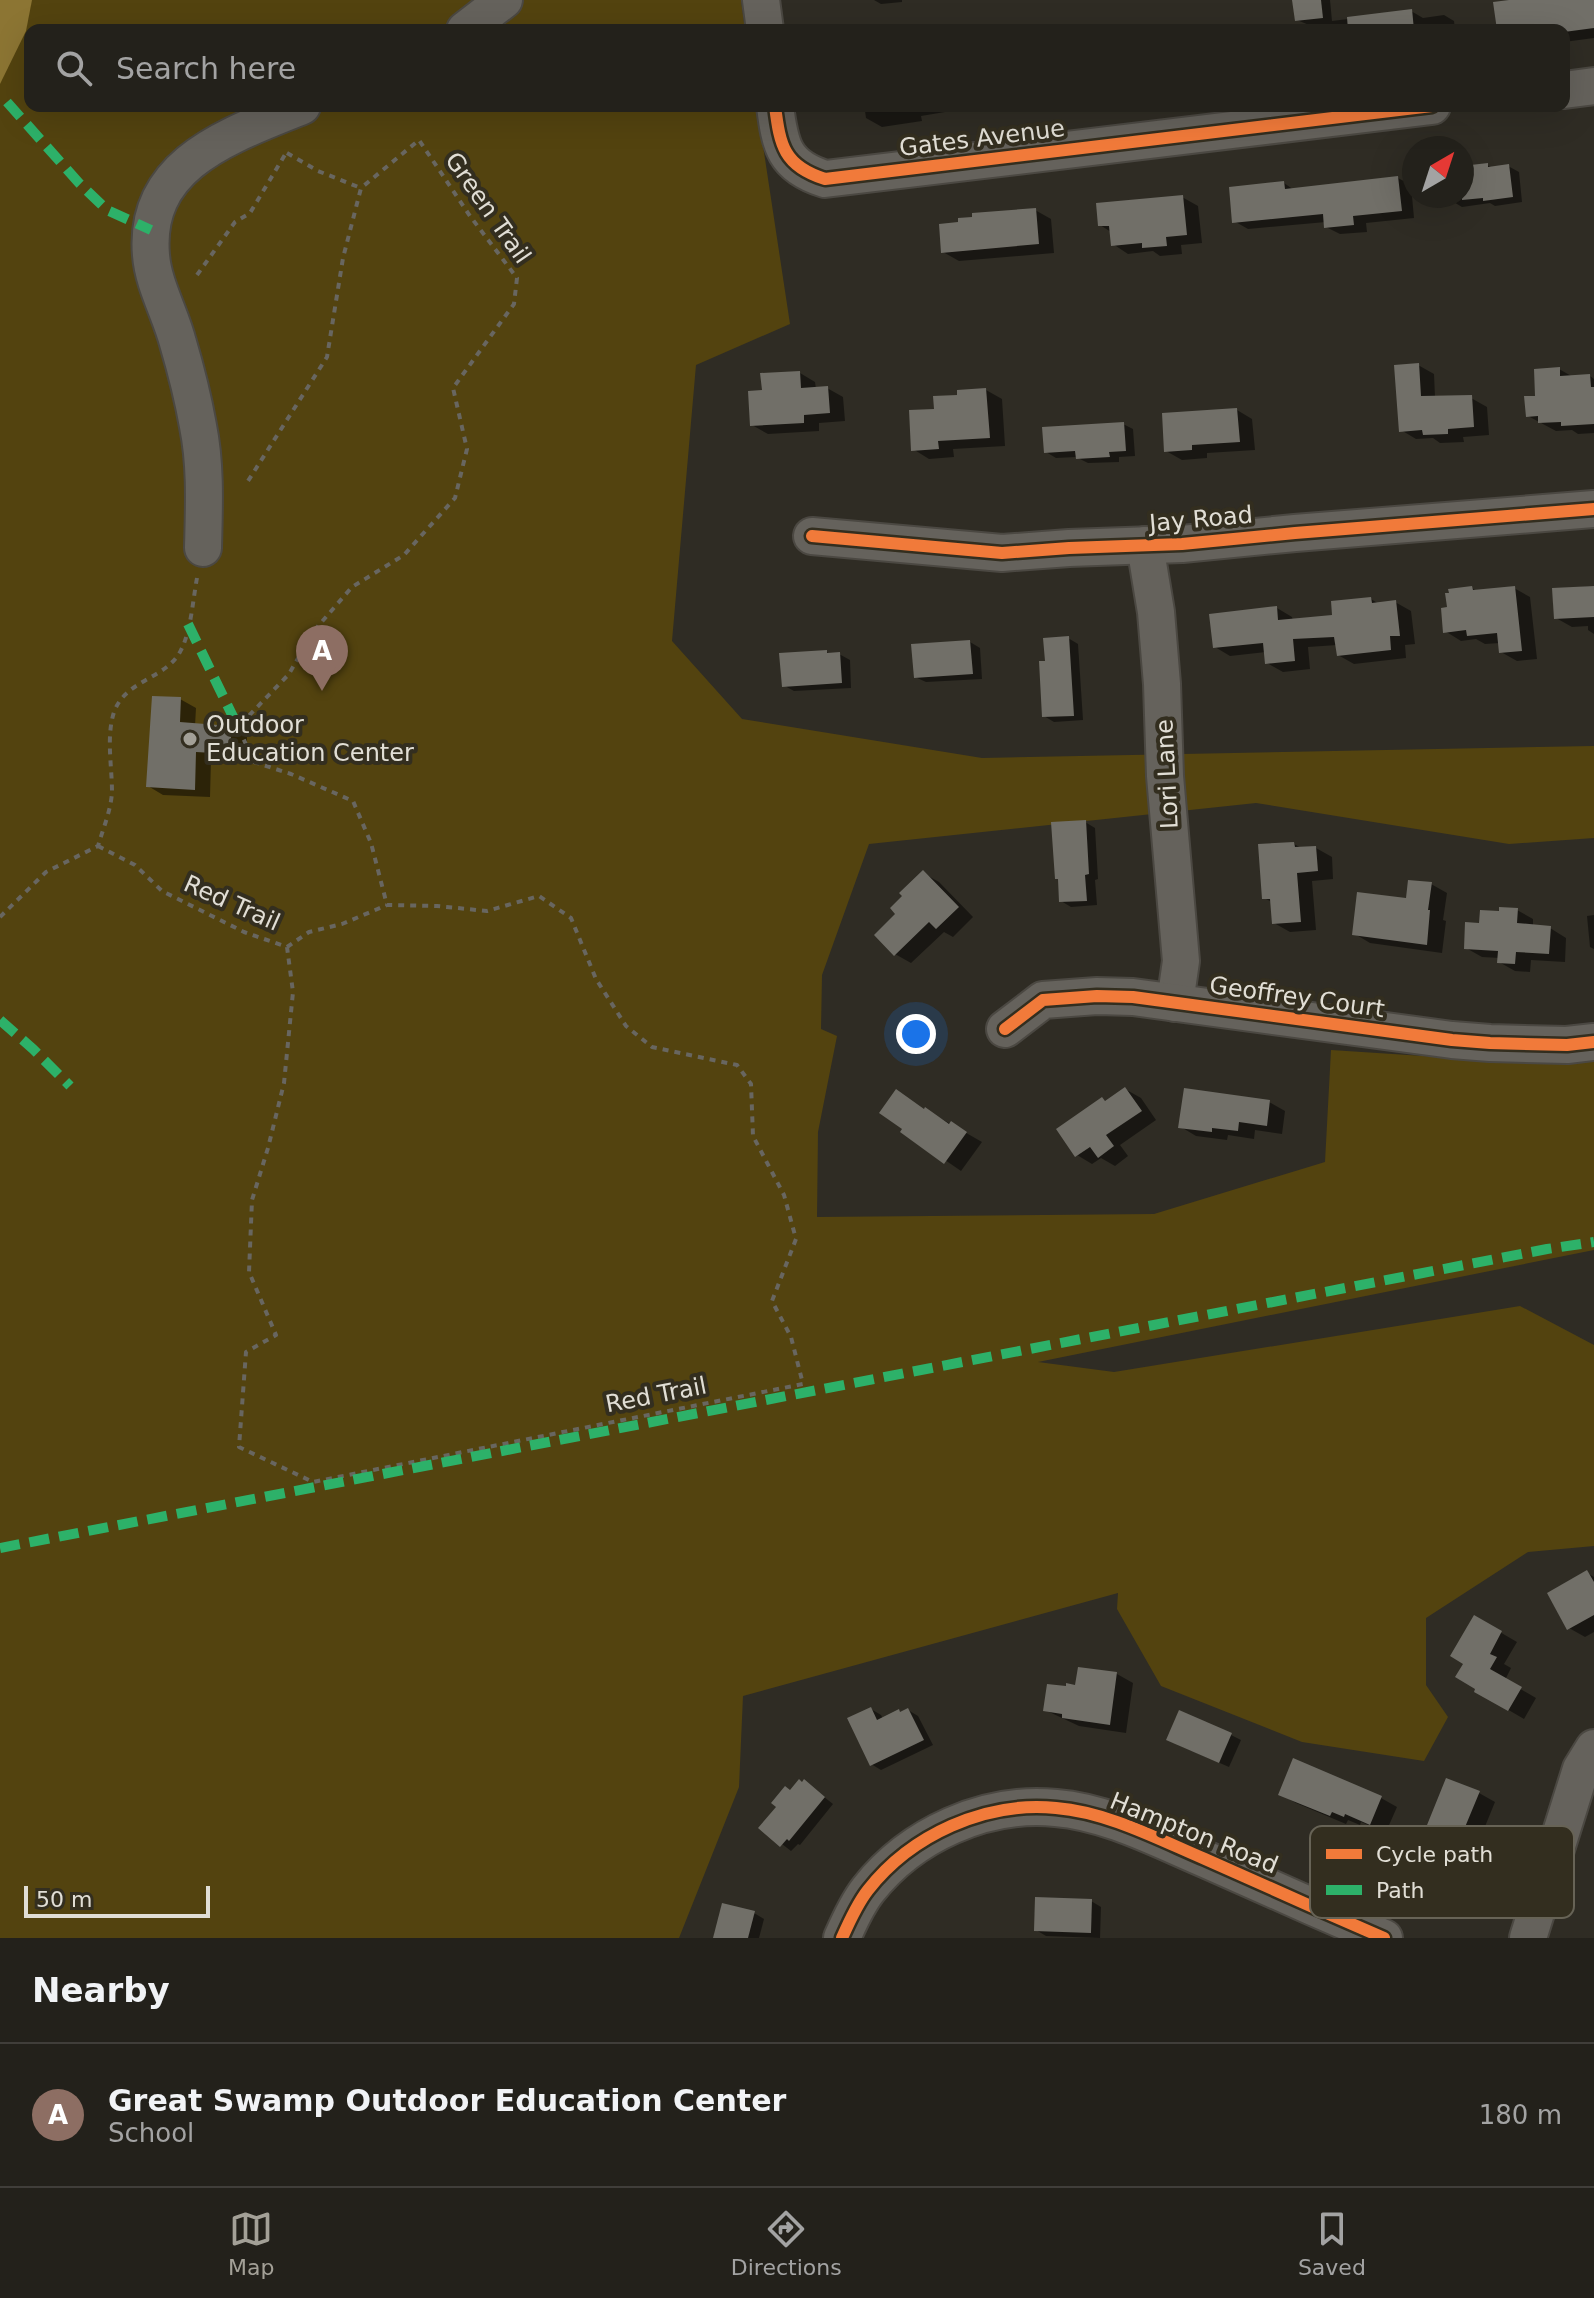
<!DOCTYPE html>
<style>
:root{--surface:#23211b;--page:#2b2924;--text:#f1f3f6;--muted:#a3a3a3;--line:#403e3a;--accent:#a3a097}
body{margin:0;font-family:"DejaVu Sans",sans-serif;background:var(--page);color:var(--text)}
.compass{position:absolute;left:1402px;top:136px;width:72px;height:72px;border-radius:50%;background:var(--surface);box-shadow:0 8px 32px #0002;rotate:39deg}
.scale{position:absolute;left:24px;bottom:20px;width:186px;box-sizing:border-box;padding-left:8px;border:4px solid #e1ded5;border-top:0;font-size:22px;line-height:28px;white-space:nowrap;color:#e1ded5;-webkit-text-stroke:6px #332e1f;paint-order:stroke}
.you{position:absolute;left:916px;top:1034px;width:28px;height:28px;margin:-20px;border:6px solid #fff;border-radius:50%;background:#1a73e8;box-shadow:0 0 0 12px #1a73e833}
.badge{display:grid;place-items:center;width:52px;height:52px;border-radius:50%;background:var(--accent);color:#fff;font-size:26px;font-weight:700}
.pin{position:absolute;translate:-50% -66px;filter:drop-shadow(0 2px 4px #0008)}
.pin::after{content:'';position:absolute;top:42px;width:28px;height:24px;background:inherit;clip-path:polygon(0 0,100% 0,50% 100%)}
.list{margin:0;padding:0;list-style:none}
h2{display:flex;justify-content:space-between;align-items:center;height:104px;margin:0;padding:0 32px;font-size:34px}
h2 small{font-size:26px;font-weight:400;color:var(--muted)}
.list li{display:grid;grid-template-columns:52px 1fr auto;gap:24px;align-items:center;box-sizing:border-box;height:144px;padding:0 32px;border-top:2px solid var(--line)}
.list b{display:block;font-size:30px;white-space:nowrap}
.list p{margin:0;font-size:26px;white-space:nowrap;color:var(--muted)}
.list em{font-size:26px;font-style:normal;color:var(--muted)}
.icon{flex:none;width:44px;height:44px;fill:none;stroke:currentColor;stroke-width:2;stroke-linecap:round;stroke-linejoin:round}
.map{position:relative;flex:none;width:1594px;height:1938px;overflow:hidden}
.search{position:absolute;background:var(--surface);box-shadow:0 8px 32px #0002;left:24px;right:24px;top:24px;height:88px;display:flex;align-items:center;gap:20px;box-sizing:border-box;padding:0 28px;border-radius:16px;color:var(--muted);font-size:30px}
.sheet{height:248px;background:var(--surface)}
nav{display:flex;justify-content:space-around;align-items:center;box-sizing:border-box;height:112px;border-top:2px solid var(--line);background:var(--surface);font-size:22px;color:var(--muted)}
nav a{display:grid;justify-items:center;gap:4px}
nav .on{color:var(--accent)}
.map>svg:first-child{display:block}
</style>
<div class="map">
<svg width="1594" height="1938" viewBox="0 0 1594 1938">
<rect width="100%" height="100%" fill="#2f2c24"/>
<path fill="#53430f" d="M0,0h741l4,30h-715v76h727l33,218 -94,41 -24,276 70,78 240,39 612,-12v92l-85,6 -253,-41 -387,41 -47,131 -1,54 16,7 -19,96 -1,85 337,-3 171,-52 6,-112 123,8 140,1v191l-556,112 76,10 406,-66 74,39v201l-66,6 -102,66v67l22,32 -24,44 -122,-19 -141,-56 -44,-77 1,-16 -375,103 -4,91 -60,151h-679z"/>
<path fill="#8c7533" d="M0,0h32l-6,31 -26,53z"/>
<g fill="#0007">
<path d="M874,0h28v2l-21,2z"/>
<path d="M1294,0h36l2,21 79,-10 12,7 21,-3 10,6 1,9h-146v-5l-12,-5z"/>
<path d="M1523,0h71v38l-30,4v-12h-65z"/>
<path d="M856,106h88l1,6 -24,4 1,5 -40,6 -16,-9 -1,-7z"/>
<path d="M976,106h42l-34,4z"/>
<path d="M1487,165l6,3 15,-2 11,6 3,30 -27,4 -5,-3 -28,4 -10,-6v-5h10v-28z"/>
<path d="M1398,178l13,7 3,33 -48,5 1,9 -27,2 -14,-7v-5l-78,7 -14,-8 50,-38 10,7z"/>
<path d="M1182,197l16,9 4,37 -21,2 1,9 -22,2 -7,-5 -25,3 -15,-10 -2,-12 -11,-7z"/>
<path d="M1035,210l16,9 3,34 -95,8 -16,-9z"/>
<path d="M1418,365l16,9 1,23 36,1 16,9 2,28 -26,2 1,5 -24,1 -7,-5 -17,1 -15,-9z"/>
<path d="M1559,369l14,8 17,-1 4,3v54l-16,1 -6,-4 -16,1 -28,-15 9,-19z"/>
<path d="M800,373l15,9 1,7 11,-1 16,9 2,24 -26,2v8l-51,3 -16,-9 12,-33z"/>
<path d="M986,390l16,9 3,47 -52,3 1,8 -25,2 -16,-10 23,-38 23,-14z"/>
<path d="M1237,410l15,9 3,31 -48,3v5l-25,2 -16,-9z"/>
<path d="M1123,424l10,5 2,27 -16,1v5l-31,1 -12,-6 -20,1 -10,-6z"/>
<path d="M1594,586v48l-6,-4v-4l-16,1 -16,-9 -2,-29z"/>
<path d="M1472,588l6,4 36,-4 16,9 7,62 -20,2 -16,-9 -1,-9 -15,1 -9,-5 -15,2 -16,-10 4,-22z"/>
<path d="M1371,599l8,5 16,-2 16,9 4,33 -10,1 1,13 -52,6 -16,-9 -1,-10 -29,2 2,22 -27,3 -16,-9 -1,-11 -36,4 -15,-9 62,-39 15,9 1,4 41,-5z"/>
<path d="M1068,638l10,6 5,76 -29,2 -10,-6 3,-53z"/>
<path d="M970,642l10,6 2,31 -56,3 -11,-5z"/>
<path d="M826,652l5,2h8l11,6 1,28 -57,3 -11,-6z"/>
<path d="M180,699l16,9 -1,18 36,2 16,9 -1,24 -35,-1 -1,37 -47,-2 -15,-9z"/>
<path d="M1085,822l10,6 3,51 -3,1 2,25 -26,2 -10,-6z"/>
<path d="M1294,844l9,5 13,-1 16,9 1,22 -21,2 4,49 -26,2 -16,-9 -2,-21 -8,-4z"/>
<path d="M923,873l16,9 34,35 -20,20 -9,-5 -33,31 -16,-9 3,-40z"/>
<path d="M1431,884l16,9 -4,27 3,1 -4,32 -72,-10 -15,-9z"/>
<path d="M1517,910l16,9v7l17,2 16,10 -1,24 -34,-2 -1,12 -15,-1 -16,-9 1,-4 -18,-1 -16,-9z"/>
<path d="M1594,915v34l-4,-2 -3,-31z"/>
<path d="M1125,1089l16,9 15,22 -36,25 8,11 -13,10 -14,-8 -9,6 -15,-9 25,-56 5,3z"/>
<path d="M1269,1102l16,9 -3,23 -27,-4 -1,9 -26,-4 -1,5 -31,-4 -15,-9z"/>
<path d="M926,1110l56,32 -21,29 -58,-40z"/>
<path d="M1587,1573l7,4v55l-9,5 -16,-9z"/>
<path d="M1474,1617l43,25 -13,22 7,4 -6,12 31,18 -12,21 -48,-28z"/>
<path d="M1079,1669l38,5 16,9 -7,50 -47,-7 -34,-16 32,-23z"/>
<path d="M871,1709l10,6 2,4 25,-9 10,6 15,29 -52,25 -10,-6z"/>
<path d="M1231,1735l10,5 -12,27 -51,-22z"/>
<path d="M1447,1780l32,13 16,9 -20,49 -10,-4 -11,25 -41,-19 13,-21z"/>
<path d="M805,1782l28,22 -33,41 -2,-1 -7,7 -31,-24 31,-35z"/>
<path d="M1280,1794l101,4 16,9 -11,25 -25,-10 -1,3 -12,-5 -2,4 -50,-21z"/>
<path d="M1091,1901l10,6 -1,31 -54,-2 -10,-6z"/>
<path d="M754,1913l10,6 -5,19h-44z"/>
</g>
<g fill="#716f68">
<path d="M1292,0h29l2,18 -28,3z"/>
<path d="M1509,0h85v28l-30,4v-2h-67l-4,-28z"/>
<path d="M1412,9l2,21h-66l-1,-13z"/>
<path d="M1488,163v4l21,-3 4,33 -30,4v-3l-21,2v-34z"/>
<path d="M1398,176l4,35 -49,5 1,9 -30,3 -1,-14 -91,9 -3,-36 55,-6 1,8z"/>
<path d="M1183,195l4,40 -21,2 1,9 -25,2v-5l-31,3 -2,-20h-11l-2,-23z"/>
<path d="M1036,208l3,36 -98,9 -2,-29 19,-2v-4l14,-1v-4z"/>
<path d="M1419,363l2,33 51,-1 2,32 -26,2v5l-25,1 -1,-5 -23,2 -5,-67z"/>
<path d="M1560,367v9l30,-2 1,13h3v37l-33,2v-4l-23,1v-7l-12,1 -2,-21h11l-1,-27z"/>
<path d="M800,371l1,17 27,-2 2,27 -26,2v8l-54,3 -2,-35 14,-1 -2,-17z"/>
<path d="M986,388l4,50 -52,3 1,8 -28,2 -2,-41 25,-1 -1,-13 24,-1v-5z"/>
<path d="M1237,408l3,34 -48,3v5l-28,2 -2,-39z"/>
<path d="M1124,422l2,29 -17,1 1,5 -34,2 -1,-8 -31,2 -2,-26z"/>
<path d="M1472,586l1,4 42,-4 7,65 -23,2 -2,-20 -30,3 -1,-6 -23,3 -2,-25 6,-1 -2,-14h4l-1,-4z"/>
<path d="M1594,586v31l-40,2 -2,-31z"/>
<path d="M1371,597l1,6 24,-3 4,36h-10l1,14 -54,6 -3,-19 -41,2 2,22 -30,3 -2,-21 -50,5 -4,-34 68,-8 1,14 54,-5 -1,-14z"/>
<path d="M1069,636l5,80 -32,1 -3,-56h6l-2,-23z"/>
<path d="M970,640l3,34 -59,4 -3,-34z"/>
<path d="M827,650v3l13,-1 2,31 -60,4 -3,-34z"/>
<path d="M152,696l29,1 -1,25 51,4v28l-35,-2 -1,38 -49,-3z"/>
<path d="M1086,820l3,54 -4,1 2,26 -28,1 -1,-23h-3l-4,-57z"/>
<path d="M1294,842l1,5 21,-1 2,25 -21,2 4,49 -29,2 -2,-25h-8l-4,-55z"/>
<path d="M923,870l36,37 -23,22 -7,-7 -35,34 -20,-21 21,-21 -5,-6 12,-12 -3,-3z"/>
<path d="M1408,880l24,2 -4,28h2l-3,35 -75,-10 5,-43 49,6z"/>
<path d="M1499,907l19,1 -1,15 34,3 -2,28 -33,-2 -1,12 -18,-1 1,-12 -34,-2 1,-27 14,1 1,-13 19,1z"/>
<path d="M1125,1087l17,24 -36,24 8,11 -16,12 -8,-11 -15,10 -19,-28 46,-32 3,4z"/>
<path d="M1184,1088l86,12 -3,26 -28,-4 -1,9 -26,-3v4l-34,-4z"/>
<path d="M896,1089l28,20 1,-2 24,17 2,-3 16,11 -23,32 -44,-32 2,-3 -23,-16z"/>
<path d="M1587,1570l7,12v33l-27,15 -20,-37z"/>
<path d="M1474,1615l28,16 -12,23 7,3 -7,12 32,18 -14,24 -34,-19 1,-3 -20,-12 8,-13 -13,-8z"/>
<path d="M1078,1667l39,5 -7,53 -48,-7v-4l-19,-3 4,-27 19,2v-3l9,2z"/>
<path d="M871,1707l6,13 22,-11 1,3 8,-4 16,32 -54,26 -23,-48z"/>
<path d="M1179,1710l53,23 -13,30 -53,-23z"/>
<path d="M1293,1758l89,38 -12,29 -25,-11 -1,3 -12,-5 -2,4 -52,-21z"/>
<path d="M1446,1778l34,13 -22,53 -9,-5 -11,26 -27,-11 10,-26 4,2z"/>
<path d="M799,1779l3,3 2,-3 21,18 -36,44 -2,-2 -7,8 -22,-19 18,-21 -5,-4 14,-17 5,4z"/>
<path d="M1035,1897l57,2 -1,34 -57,-2z"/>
<path d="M722,1903l33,8 -7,27h-35z"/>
</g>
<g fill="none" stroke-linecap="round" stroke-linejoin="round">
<g stroke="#4b4842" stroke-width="40">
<g id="minor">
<path d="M761,0l4,30"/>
<path d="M465,30l39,-30"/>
<path d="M1564,90l30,-4"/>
<path d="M775,106c5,40 9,60 50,73l607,-73"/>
<path d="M812,536l190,17 67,-5 113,-4 113,-11 299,-24"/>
<path d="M1145,545l11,67 6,72 3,92 16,185 -6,42"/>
<path d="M203,548c1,-41 3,-82 -5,-122 -5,-28 -12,-56 -20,-83 -7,-28 -25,-59 -27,-88 -8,-93 81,-120 151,-149"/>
<path d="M1005,1029l38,-29 54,-4 36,1 319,43 38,3 77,2 27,-3"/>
<path d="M842,1938c7,-16 15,-34 26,-48 43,-55 117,-89 188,-82 51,4 102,31 149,51 60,27 119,53 179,79"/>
<path d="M1528,1938l53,-169 13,-21"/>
</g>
</g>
<g stroke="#686660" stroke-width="4" stroke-dasharray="6 6" stroke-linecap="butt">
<path d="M287,153l31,18 43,17"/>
<path d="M197,275l38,-53 15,-9 36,-60"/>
<path d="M98,846l37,19 27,26 82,41 43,15 6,45 -9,91 -16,65 -16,52 -3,72 27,63 -30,17 -7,95 74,35 490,-98 -12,-47 -19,-36 24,-62 -12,-44 -31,-59 -2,-52 -14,-19 -85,-18 -26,-21 -30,-47 -25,-61 -32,-22 -52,15 -50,-5 -50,-1 -16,-62 -18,-42 -62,-27 -37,-12 -16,-35 51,-53 24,-42 39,-45 52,-32 51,-57 12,-49 -14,-61 61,-84 3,-26 -47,-62 -51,-76 -58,48 -18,70 -16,99 -79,124"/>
<path d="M0,917l46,-45 52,-26c5,-17 13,-36 14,-54 0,-26 -6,-55 2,-80 12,-33 53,-33 67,-62 10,-19 12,-51 16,-72"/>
<path d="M287,947l22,-15 33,-8 45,-19"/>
</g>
<use href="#minor" stroke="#65625c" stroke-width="36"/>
<g stroke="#2db169" stroke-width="10" stroke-dasharray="20 10" stroke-linecap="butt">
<path d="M7,102l72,81 28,27 44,20"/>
<path d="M188,624l50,103"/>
<path d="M0,1020l33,29 37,37"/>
<path d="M0,1548l1547,-299 47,-7"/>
</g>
<g stroke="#332e1f" stroke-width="17">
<g id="cycleway">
<path d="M775,106c5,40 9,60 50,73l607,-73"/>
<path d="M812,536l190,17 67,-5 113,-4 113,-11 299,-24"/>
<path d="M1005,1029l38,-29 54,-4 36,1 319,43 38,3 77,2 27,-3"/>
<path d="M842,1938c7,-16 15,-34 26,-48 43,-55 117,-89 188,-82 51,4 102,31 149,51 60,27 119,53 179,79"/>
</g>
</g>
<use href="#cycleway" stroke="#f17a3a" stroke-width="12"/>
</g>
<circle fill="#a3a097" stroke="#332e1f" stroke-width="3" cx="190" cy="739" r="8"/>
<g text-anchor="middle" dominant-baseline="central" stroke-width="8" stroke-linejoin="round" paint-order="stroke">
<g font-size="24" fill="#e1ded5" stroke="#332e1f">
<text transform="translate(982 138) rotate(-7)">Gates Avenue</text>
<text transform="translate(488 208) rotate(55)">Green Trail</text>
<text transform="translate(1201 519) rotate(-5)">Jay Road</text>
<text transform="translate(1167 774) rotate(-93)">Lori Lane</text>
<text transform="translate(232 903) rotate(24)">Red Trail</text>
<text transform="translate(1297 997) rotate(8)">Geoffrey Court</text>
<text transform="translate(656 1395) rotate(-11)">Red Trail</text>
<text transform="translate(1194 1833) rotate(22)">Hampton Road</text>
</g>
<g font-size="24" fill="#e1ded5" stroke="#332e1f" text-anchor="start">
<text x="206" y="725">Outdoor<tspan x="206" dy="28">Education Center</tspan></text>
</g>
</g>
<rect x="1310" y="1826" width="264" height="92" rx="12" fill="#332e1f" stroke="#676356" stroke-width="2"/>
<rect x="1326" y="1849" width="36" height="10" fill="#f17a3a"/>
<rect x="1326" y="1885" width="36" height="10" fill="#2db169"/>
<g font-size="22" fill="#e1ded5">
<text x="1376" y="1862">Cycle path</text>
<text x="1376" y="1898">Path</text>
</g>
</svg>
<svg class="compass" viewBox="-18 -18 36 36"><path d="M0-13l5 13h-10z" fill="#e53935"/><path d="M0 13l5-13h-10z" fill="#a3a3a3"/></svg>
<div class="scale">50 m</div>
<div class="you"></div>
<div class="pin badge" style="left:322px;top:691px;background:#8d6e63">A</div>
<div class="search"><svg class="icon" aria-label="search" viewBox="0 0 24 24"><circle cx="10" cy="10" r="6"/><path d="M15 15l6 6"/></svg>Search here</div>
</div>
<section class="sheet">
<h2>Nearby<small></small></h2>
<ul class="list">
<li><span class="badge" style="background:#8d6e63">A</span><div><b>Great Swamp Outdoor Education Center</b><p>School</p></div><em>180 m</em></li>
</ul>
</section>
<nav>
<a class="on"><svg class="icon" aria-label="map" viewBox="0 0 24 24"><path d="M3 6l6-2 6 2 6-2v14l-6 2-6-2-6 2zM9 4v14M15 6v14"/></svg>Map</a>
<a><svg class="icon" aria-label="directions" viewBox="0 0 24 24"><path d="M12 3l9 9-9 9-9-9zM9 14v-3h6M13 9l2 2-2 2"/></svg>Directions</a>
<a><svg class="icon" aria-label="saved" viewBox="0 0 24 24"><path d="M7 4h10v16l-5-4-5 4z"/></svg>Saved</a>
</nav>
